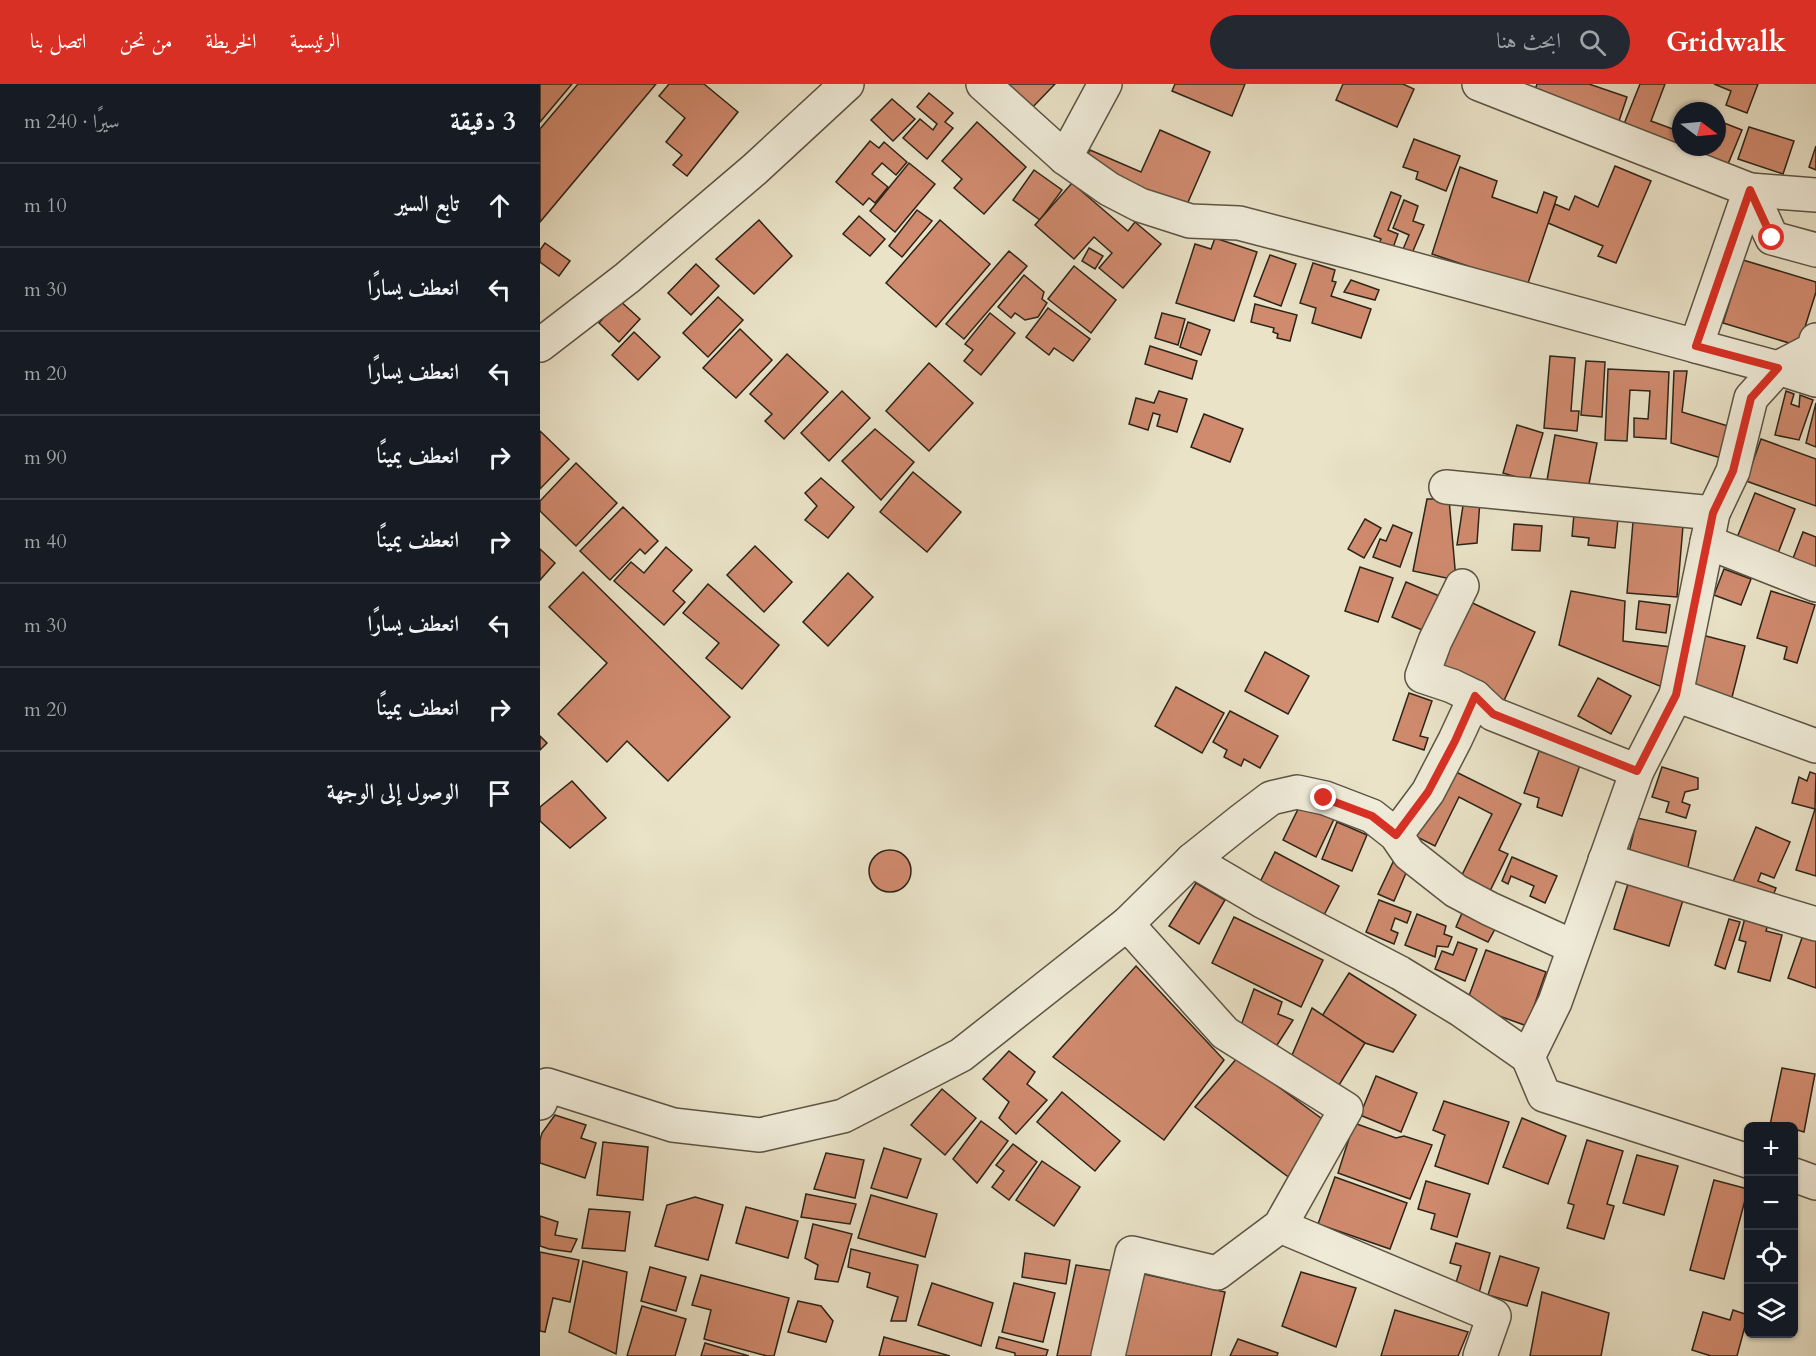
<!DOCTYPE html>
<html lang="ar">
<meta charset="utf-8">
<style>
:root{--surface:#171b24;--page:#242831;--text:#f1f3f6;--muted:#9ea1a6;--line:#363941;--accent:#d93025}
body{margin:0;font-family:Cardo,Amiri,serif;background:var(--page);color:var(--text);direction:rtl}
.controls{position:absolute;right:18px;bottom:18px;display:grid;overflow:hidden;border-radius:9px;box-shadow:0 2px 4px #0004}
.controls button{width:54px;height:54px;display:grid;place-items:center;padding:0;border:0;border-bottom:2px solid var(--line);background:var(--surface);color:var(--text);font:30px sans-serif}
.compass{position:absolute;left:1132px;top:18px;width:54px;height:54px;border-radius:50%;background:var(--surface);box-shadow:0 2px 4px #0004;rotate:106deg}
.stop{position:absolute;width:18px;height:18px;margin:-14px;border:4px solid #d93025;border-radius:50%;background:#fff}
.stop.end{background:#d93025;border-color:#fff;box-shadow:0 2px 6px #0008}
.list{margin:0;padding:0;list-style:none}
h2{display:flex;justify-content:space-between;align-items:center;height:78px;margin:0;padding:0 24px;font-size:26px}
h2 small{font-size:20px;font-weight:400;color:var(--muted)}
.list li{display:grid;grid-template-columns:39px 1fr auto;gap:18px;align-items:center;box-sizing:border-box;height:84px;padding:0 24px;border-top:2px solid var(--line)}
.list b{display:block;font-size:22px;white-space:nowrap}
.list em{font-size:20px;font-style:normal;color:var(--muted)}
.icon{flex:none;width:33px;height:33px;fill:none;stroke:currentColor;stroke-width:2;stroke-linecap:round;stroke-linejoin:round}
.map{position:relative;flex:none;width:1276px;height:1272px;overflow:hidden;direction:ltr}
header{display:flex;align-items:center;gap:36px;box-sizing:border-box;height:84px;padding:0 30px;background:var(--accent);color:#fff}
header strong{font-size:28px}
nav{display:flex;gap:33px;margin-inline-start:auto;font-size:21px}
.search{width:420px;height:54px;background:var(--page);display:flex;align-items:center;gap:15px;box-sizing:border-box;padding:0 21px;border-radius:33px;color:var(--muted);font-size:22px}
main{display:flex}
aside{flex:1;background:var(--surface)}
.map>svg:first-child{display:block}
</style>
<header>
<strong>Gridwalk</strong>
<div class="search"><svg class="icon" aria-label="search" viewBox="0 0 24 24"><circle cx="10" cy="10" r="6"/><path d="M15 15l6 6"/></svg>ابحث هنا</div>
<nav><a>الرئيسية</a><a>الخريطة</a><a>من نحن</a><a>اتصل بنا</a></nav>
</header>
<main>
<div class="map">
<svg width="1276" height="1272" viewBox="0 0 1276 1272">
<rect width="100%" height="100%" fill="#eae3c8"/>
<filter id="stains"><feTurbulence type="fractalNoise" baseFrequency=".00333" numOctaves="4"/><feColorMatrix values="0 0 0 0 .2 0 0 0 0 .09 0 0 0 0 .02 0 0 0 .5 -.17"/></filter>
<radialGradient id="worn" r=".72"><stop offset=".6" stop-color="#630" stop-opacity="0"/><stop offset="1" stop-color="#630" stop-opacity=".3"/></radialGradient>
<g fill="#d08a6e" stroke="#2c2418" stroke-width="1.5">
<path d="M0,0h32l-32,38z"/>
<path d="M38,0h78l-116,138v-93z"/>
<path d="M129,0h35l34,28 -51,64 -14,-11 9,-10 -16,-13 19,-24 -26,-22z"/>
<path d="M461,0h54l-26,27z"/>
<path d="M635,0h70l-13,32 -60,-25z"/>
<path d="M803,0h60l11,5 -17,38 -61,-27z"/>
<path d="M997,0h52l38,13 -10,30 -85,-29z"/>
<path d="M1100,0h25l-14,37 30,11v15h36v-21l2,-5 23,9 -16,39 -104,-40z"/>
<path d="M1174,0h44l-11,29 -21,-8 5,-14z"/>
<path d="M389,9l24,20 -8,9 8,6 -26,31 -24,-21 17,-19 13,11 4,-6 -20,-17z"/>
<path d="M352,15l23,20 -22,22 -22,-21z"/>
<path d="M437,38l49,45 -42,47 -30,-26 8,-9 -20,-18z"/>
<path d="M1209,43l45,14 -11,33 -45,-15z"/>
<path d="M620,46l50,22 -25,57 -102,-45 7,-14 51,22z"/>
<path d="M874,55l46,17 -14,35 -30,-12 2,-7 -15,-5z"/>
<path d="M330,57l9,7 5,-6 23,20 -11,13 -14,-12 -10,11 16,13 -13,16 -6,-5 -6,7 -27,-23z"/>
<path d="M1276,62v24l-7,-3z"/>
<path d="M369,79l26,21 -40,48 -25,-21z"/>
<path d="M1075,82l36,15 -35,82 -18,-7 5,-10 -55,-23 7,-19 14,6 6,-14 23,11z"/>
<path d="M920,83l37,14 -5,16 45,16 7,-21 13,5 -30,89 -95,-32z"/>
<path d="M494,86l28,20 -22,30 -27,-20z"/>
<path d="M532,99l56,48 7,-9 26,22 -38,44 -24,-20 13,-15 -18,-16 -20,22 -39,-34z"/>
<path d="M851,108l10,4 -13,34 10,4 -7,19 -14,-5 4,-9 -7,-3z"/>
<path d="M864,116l14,6 -5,15 11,4 -14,33 -9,-4 8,-19 -16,-7z"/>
<path d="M377,126l15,11 -30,36 -13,-11z"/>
<path d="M319,132l26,23 -15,17 -27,-22z"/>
<path d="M219,136l33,36 -38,38 -38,-35z"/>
<path d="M400,136l50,44 -54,63 -50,-44z"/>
<path d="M675,154l42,14 -23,69 -58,-18 19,-59 16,5z"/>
<path d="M5,159l25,18 -11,15 -19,-14v-12z"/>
<path d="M549,164l14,8 -8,13 -13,-8z"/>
<path d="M469,167l18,15 -63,73 -18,-15z"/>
<path d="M730,171l26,9 -15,42 -27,-10z"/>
<path d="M1203,176l73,22v10l-17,54 -76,-23z"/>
<path d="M773,179l22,7 -3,11 4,1 -5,14 40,13 -10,29 -49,-15 4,-15 -16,-5z"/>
<path d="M156,180l23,22 -28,29 -23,-22z"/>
<path d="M534,182l42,34 -25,33 -43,-34z"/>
<path d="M484,191l20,17 -2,7 5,4 -9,14 -13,3 -10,-7 -4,5 -13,-11z"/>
<path d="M811,196l28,10 -4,10 -31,-8z"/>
<path d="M178,213l25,23 -35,37 -25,-24z"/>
<path d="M79,216l21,19 -21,23 -20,-19z"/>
<path d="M715,220l42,11 -7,26 -13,-3 1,-4 -5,-2 1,-4 -23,-6z"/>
<path d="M508,224l42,31 -17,22 -19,-13 -5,7 -23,-18z"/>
<path d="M450,229l25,20 -34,42 -17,-14 9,-11 -8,-6z"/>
<path d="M622,229l23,6 -7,26 -23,-7z"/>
<path d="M648,238l22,8 -9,25 -21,-8z"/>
<path d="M200,245l32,31 -36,38 -33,-30z"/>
<path d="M94,248l26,25 -22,23 -26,-25z"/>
<path d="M610,262l47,15 -5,18 -47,-15z"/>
<path d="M247,270l41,38 -44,47 -19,-18 7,-7 -22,-20z"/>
<path d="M1010,272l25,2 -4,53h8l-2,20 -33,-3z"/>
<path d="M1046,277l19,1 -3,55 -21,-2z"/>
<path d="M389,279l44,40 -44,48 -43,-40z"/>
<path d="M1068,285l61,3 -3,67 -32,-2v-19l14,1 2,-28 -20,-1 -3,51 -22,-1z"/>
<path d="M1134,287h13l-5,41 46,14 -7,32 -50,-15z"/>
<path d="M302,307l28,27 -41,43 -28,-28z"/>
<path d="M619,307l28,8 -10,33 -20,-6 3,-11 -7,-2 -5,17 -19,-6 7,-26 18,5z"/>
<path d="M1246,307l8,3 -3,10 8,3 1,-12 13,5 -14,40 -24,-5z"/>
<path d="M1276,319v44l-10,-4z"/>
<path d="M664,330l39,15 -13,33 -39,-15z"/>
<path d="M977,341l26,8 -14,48 -26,-8z"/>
<path d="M335,345l39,33 -33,38 -39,-39z"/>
<path d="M0,347l29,28 -29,30z"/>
<path d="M1015,351l42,8 -10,51 -41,-8z"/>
<path d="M1221,355l55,20v47l-70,-25z"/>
<path d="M36,379l41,40 -41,43 -36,-35v-10z"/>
<path d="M373,388l48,40 -34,40 -47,-40z"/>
<path d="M281,394l33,29 -26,31 -23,-18 12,-14 -12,-13z"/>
<path d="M1215,409l40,16 -20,52 -41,-16z"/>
<path d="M887,415h22l7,81 -43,-9z"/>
<path d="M924,415l16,1 -3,43 -20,2z"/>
<path d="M83,423l35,34 -13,13 -5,-5 -30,31 -30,-29z"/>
<path d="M1034,430l44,5 -3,29 -27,-3 1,-7 -17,-2z"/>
<path d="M825,435l16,9 -17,30 -16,-9z"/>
<path d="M1093,438l50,4 -6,71 -50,-4z"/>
<path d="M974,440l28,2 -2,25 -28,-1z"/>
<path d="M853,441l19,8 -12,34 -27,-10 7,-18 6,2z"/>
<path d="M1263,448l13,5v34l-24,-10z"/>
<path d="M215,462l37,36 -28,30 -37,-37z"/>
<path d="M126,463l26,23 -19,21 12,11 -21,23 -50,-44 17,-19 13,11z"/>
<path d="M0,465l15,14 -15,17z"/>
<path d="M820,483l33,11 -15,44 -33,-11z"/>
<path d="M1184,485l27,10 -10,26 -27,-10z"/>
<path d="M43,488l147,145 -62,64 -41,-40 -20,21 -49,-48 49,-51 -58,-56z"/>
<path d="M308,489l25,24 -45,49 -25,-24z"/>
<path d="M866,498l38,16 -15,35 -37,-16z"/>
<path d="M168,500l71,61 -37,44 -36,-31 13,-15 -36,-30z"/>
<path d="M1031,507l54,10 -2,40 48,6 -4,42 -108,-44z"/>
<path d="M1231,507l44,14 -18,58 -13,-4 3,-12 -30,-9z"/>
<path d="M926,516l69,32 -33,73 -69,-32z"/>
<path d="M1099,517l31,4 -4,28 -30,-4z"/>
<path d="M1162,551l43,11 -14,55 -44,-12z"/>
<path d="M725,568l44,24 -21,38 -43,-23z"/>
<path d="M1058,594l33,18 -20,38 -33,-18z"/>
<path d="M636,603l48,26 -22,40 -47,-27z"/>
<path d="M869,609l23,8 -12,35 8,2 -4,12 -31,-10z"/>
<path d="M690,627l48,25 -18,32 -16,-9 -3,7 -17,-9 3,-7 -14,-8z"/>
<path d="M0,652l7,7 -7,7z"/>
<path d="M999,667l41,14 -18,51 -25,-9 2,-9 -15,-5z"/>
<path d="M1122,683l36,11v11l-13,3 -3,10 8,3 -4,13 -20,-6 3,-10 -17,-5z"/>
<path d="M908,684l73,36 -22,46 9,4 -19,39 -29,-14 32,-65 -33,-17 -24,49 -20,-10z"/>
<path d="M1270,688l6,2 -1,35 -23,-6 7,-26 8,4z"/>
<path d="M32,697l34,37 -36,30 -30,-27v-14z"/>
<path d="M762,717l33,16 -19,40 -33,-17z"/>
<path d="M1275,725h1v67l-20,-6z"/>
<path d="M1097,734l59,13 -9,40 -59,-14z"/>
<path d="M797,738l30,13 -15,36 -30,-12z"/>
<path d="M1216,743l34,15 -16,36 -13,-5 -3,8 18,7 -7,18 -39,-17z"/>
<circle cx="350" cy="787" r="21"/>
<path d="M735,768l64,34 -16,31 -64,-33z"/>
<path d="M972,773l45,19 -12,27 -15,-7 4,-10 -23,-10 -3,8 -6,-3z"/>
<path d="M854,776l15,6 -15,35 -16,-7z"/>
<path d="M656,799l29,17 -26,44 -30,-18z"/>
<path d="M1088,800l55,16 -14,46 -55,-17z"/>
<path d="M839,816l32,12 -4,11 -12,-5 -4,12 7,3 -4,11 -28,-12z"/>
<path d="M922,829l33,16 -7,13 -32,-15z"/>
<path d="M877,830l29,12 -2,8 8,3 -4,10 -11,-1 -2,11 -30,-12z"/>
<path d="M694,833l89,43 -22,47 -89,-44z"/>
<path d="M1205,834l23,6 -2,7 16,4 -12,46 -32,-9 8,-30 -7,-2z"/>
<path d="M1189,835l11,3 -15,47 -10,-4z"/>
<path d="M1263,851l13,4v49l-28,-10z"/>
<path d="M918,858l19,7 -12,32 -30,-12 7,-18 11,4z"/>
<path d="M946,866l60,22 -19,54 -61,-22z"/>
<path d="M596,882l88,94 -60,80 -111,-83z"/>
<path d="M809,889l67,42 -23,37 -28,-9 -43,-27z"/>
<path d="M714,905l28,13 -4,12 15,6 -21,33 -33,-22z"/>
<path d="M772,924l53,35 -29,47 -46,-30z"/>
<path d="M469,967l26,21 -8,12 20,16 -31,34 -17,-16 10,-16 -26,-23z"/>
<path d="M698,973l91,67 -34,58 -100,-75z"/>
<path d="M1242,984l33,6 -11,58 -10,-3v-3l-24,-1z"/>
<path d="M836,992l41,17 -16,39 -41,-17z"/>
<path d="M402,1005l34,29 -31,37 -34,-30z"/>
<path d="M522,1008l58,49 -25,30 -58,-49z"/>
<path d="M904,1017l65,21 -21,62 -53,-18 10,-31 -12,-5z"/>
<path d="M15,1031l31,10 -5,13 15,5 -11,35 -45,-15v-23l2,-7z"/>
<path d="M982,1034l44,18 -18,48 -45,-17z"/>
<path d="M441,1037l27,20 -31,42 -24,-24z"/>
<path d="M814,1039l42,15 8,-2 28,9 -22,54 -72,-26z"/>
<path d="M1047,1056l36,11 -16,53 7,2 -10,33 -37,-11 7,-23 -6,-2z"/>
<path d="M63,1058l45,5 -5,53 -46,-5z"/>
<path d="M473,1060l24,18 -28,38 -17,-13 12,-16 -8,-6z"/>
<path d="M344,1064l37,11 -14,39 -36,-10z"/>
<path d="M286,1069l38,7 -9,38 -41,-9z"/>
<path d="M1097,1071l41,11 -14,49 -41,-12z"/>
<path d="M502,1077l38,26 -26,39 -38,-26z"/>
<path d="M795,1093l72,26 -17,46 -72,-25z"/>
<path d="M1174,1096l34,9 -24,90 -34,-9z"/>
<path d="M886,1097l44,13 -13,43 -26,-8 4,-15 -17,-5z"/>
<path d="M266,1110l50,10 -6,20 -49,-7z"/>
<path d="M331,1111l66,19 -12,43 -67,-19z"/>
<path d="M155,1113l28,8 -15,55 -53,-14 12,-41z"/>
<path d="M206,1123l52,14 -10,37 -52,-15z"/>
<path d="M49,1125l41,3 -5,39 -43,-3z"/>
<path d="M0,1132l18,6 -3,13 22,4 -6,13 -22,-3 -9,-3z"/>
<path d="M273,1140l39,10 -14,48 -23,-3 3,-14 -13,-7z"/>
<path d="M916,1159l34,10 -11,40 -24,-7 6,-20 -11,-3z"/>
<path d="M311,1165l67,16 -12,56h-15l7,-24 -31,-10 3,-14 -22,-6z"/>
<path d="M0,1168l39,8 -9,42 -17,-4 -8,34 -5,-1z"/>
<path d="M485,1169l45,7 -4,24 -44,-7z"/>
<path d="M960,1172l39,12 -12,38 -39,-11z"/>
<path d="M43,1177l44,11 -11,82 -47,-22z"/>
<path d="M536,1181l39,6 -18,85h-40z"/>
<path d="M110,1183l36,10 -10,34 -35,-10z"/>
<path d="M761,1188l55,16 -20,59 -54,-21z"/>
<path d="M599,1189l86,19 -14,64h-91z"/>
<path d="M161,1191l88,23 -15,58h-7l-63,-17 7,-29 -19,-5z"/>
<path d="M392,1199l61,20 -12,43 -63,-21z"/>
<path d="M474,1199l41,10 -12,49 -41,-10z"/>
<path d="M1002,1208l67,21 -8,43h-71z"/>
<path d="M258,1217l23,5 12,15 -7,21 -38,-10z"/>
<path d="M102,1222l44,13 -11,37h-48z"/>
<path d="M855,1226l73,22 -10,24h-77z"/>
<path d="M1193,1226l15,5 -11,41h-26l-19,-6 11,-38 27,8z"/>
<path d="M344,1253l66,19h-71z"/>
<path d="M459,1253l49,13 -2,6h-31v-3l-19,-5z"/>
<path d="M698,1255l40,14 -1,3h-47z"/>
<path d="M165,1259l44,13h-48z"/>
</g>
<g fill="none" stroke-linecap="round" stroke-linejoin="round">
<g stroke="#5c5444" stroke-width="36">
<g id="minor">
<path d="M443,0l82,74 40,-74"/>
<path d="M939,0l271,106 22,48 44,12"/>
<path d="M525,74l44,31 31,16 50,16 49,2 123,32 334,91"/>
<path d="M1276,111l-66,-5 -54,156 82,22 -27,30 -18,73 -20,42 -37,182 140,51"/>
<path d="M1276,256l-2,9 -36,19 38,12"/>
<path d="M0,261l87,-67 128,-109 92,-85"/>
<path d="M906,403l267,26"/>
<path d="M1167,458l109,43"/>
<path d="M922,502l-27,55 -13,35 30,10 23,11 18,17 144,57"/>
<path d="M1136,611l-39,76 -82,231 -27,55 16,38 204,66"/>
<path d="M856,751l32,-43 27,-52 20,-43"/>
<path d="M652,776l70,41 138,72 61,37 67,47"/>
<path d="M1065,776l211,64"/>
<path d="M0,1019l7,-18 126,40 87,10 83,-19 118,-61 166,-131 65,-64 50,-40 29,-22 26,-6 28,6 47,18 24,19 13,19 47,37 34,18 84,38"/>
<path d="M1254,1091l22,8"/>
<path d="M740,1142l214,90 -14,40"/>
<path d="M568,1272l24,-103 85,20 63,-47 66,-117 -121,-76 -98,-109"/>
</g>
</g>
<use href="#minor" stroke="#f1eddb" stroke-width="33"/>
</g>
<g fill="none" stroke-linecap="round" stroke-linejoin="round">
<path stroke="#d93025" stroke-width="8" d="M784,714l48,18 24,19 32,-43 27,-51 20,-45 18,18 144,57 39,-76 37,-182 20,-42 18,-73 27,-30 -82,-22 54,-156 22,48"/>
</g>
<rect width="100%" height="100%" filter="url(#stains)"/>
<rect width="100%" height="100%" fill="url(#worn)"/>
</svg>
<div class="controls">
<button>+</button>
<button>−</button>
<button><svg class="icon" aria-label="locate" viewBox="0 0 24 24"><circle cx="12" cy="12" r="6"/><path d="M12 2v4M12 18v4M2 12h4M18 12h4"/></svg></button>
<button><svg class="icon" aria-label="layers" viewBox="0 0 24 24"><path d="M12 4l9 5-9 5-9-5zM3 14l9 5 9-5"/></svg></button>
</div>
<svg class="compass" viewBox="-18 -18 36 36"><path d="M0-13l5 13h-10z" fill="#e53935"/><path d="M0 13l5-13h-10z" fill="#9ea1a6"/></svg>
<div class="stop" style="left:1232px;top:154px"></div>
<div class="stop end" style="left:784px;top:714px"></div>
</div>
<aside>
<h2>3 دقيقة<small>سيرًا · 240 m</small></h2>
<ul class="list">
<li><svg class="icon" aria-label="ahead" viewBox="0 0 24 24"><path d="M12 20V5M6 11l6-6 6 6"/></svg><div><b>تابع السير</b></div><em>10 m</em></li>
<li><svg class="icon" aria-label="left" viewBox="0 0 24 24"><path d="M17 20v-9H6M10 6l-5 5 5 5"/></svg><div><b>انعطف يسارًا</b></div><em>30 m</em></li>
<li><svg class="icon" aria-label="left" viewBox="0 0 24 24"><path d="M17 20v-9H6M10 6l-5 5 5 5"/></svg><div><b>انعطف يسارًا</b></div><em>20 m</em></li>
<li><svg class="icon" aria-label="right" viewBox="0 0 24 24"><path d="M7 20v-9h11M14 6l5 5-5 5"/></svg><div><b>انعطف يمينًا</b></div><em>90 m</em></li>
<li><svg class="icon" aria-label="right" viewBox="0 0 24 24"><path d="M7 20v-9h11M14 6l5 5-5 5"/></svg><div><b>انعطف يمينًا</b></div><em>40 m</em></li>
<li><svg class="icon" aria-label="left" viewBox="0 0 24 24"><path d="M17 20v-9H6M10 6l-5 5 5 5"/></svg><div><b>انعطف يسارًا</b></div><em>30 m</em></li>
<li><svg class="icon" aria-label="right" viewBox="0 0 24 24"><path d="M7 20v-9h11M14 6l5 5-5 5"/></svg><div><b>انعطف يمينًا</b></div><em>20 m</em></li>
<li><svg class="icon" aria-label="arrive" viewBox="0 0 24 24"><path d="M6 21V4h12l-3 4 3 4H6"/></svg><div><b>الوصول إلى الوجهة</b></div></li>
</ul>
</aside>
</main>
